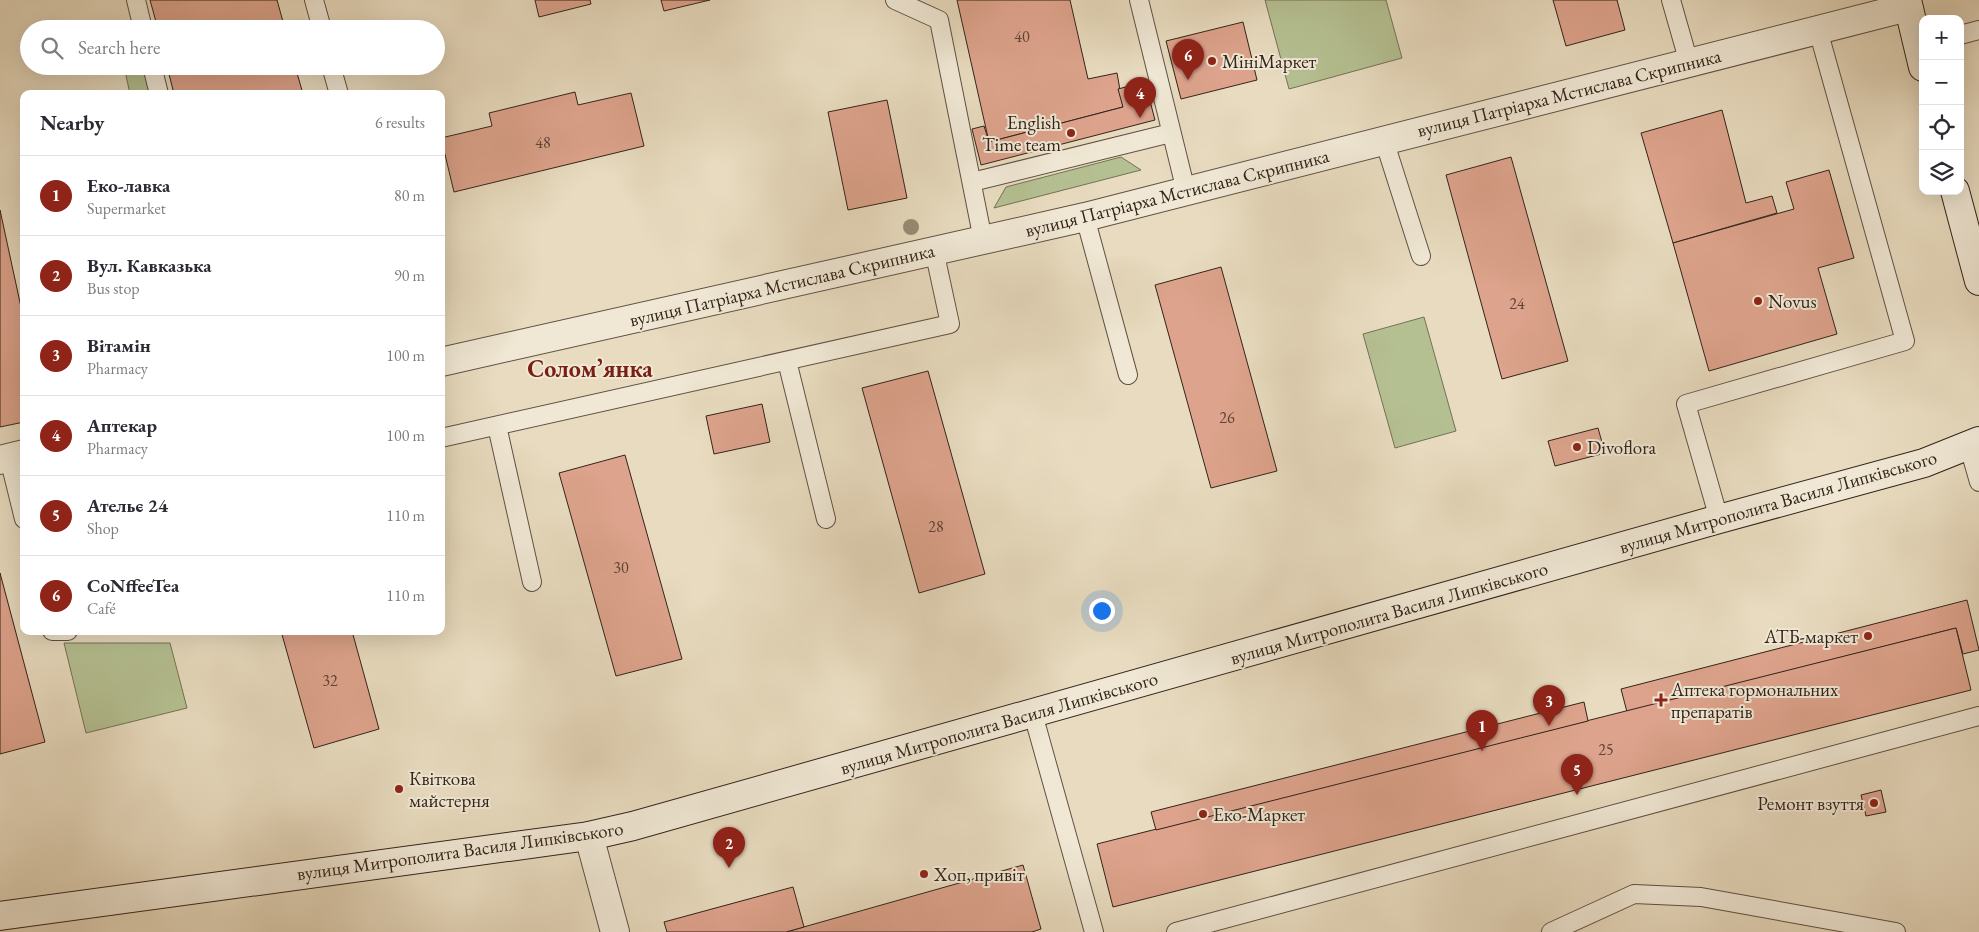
<!DOCTYPE html>
<meta charset="utf-8">
<style>
:root{--surface:#fff;--page:#f2f2f3;--text:#2b2b33;--muted:#7c7c81;--line:#e1e1e2;--accent:#8f2418}
body{margin:0;font-family:"EB Garamond",serif;background:var(--page);color:var(--text)}
.controls{position:absolute;right:15px;top:15px;display:grid;overflow:hidden;border-radius:10px;box-shadow:0 5px 20px #0002}
.controls button{width:45px;height:45px;display:grid;place-items:center;padding:0;border:0;border-bottom:1px solid var(--line);background:var(--surface);color:var(--text);font:25px sans-serif}
.you{position:absolute;left:1101px;top:610px;width:18px;height:18px;margin:-12px;border:4px solid #fff;border-radius:50%;background:#1a73e8;box-shadow:0 0 0 8px #1a73e833}
.badge{display:grid;place-items:center;width:32px;height:32px;border-radius:50%;background:var(--accent);color:#fff;font-size:16px;font-weight:700}
.pin{position:absolute;translate:-50% -41px;filter:drop-shadow(0 1px 2px #0008)}
.pin::after{content:'';position:absolute;top:26px;width:18px;height:15px;background:inherit;clip-path:polygon(0 0,100% 0,50% 100%)}
.list{margin:0;padding:0;list-style:none}
h2{display:flex;justify-content:space-between;align-items:center;height:65px;margin:0;padding:0 20px;font-size:21px}
h2 small{font-size:16px;font-weight:400;color:var(--muted)}
.list li{display:grid;grid-template-columns:32px 1fr auto;gap:15px;align-items:center;box-sizing:border-box;height:80px;padding:0 20px;border-top:1px solid var(--line)}
.list b{display:block;font-size:19px;white-space:nowrap}
.list p{margin:0;font-size:16px;white-space:nowrap;color:var(--muted)}
.list em{font-size:16px;font-style:normal;color:var(--muted)}
.icon{flex:none;width:28px;height:28px;fill:none;stroke:currentColor;stroke-width:2;stroke-linecap:round;stroke-linejoin:round}
.map{position:relative;flex:none;width:1979px;height:932px;overflow:hidden}
.search{position:absolute;background:var(--surface);box-shadow:0 5px 20px #0002;left:20px;top:20px;width:425px;height:55px;display:flex;align-items:center;gap:12px;box-sizing:border-box;padding:0 18px;border-radius:28px;color:var(--muted);font-size:19px}
.panel{position:absolute;background:var(--surface);box-shadow:0 5px 20px #0002;left:20px;top:90px;width:425px;height:545px;border-radius:10px}
.map>svg:first-child{display:block}
</style>
<div class="map">
<svg width="1979" height="932" viewBox="0 0 1979 932">
<rect width="100%" height="100%" fill="#e8dbbf"/>
<filter id="stains"><feTurbulence type="fractalNoise" baseFrequency=".004" numOctaves="4"/><feColorMatrix values="0 0 0 0 .2 0 0 0 0 .09 0 0 0 0 .02 0 0 0 .5 -.17"/></filter>
<radialGradient id="worn" r=".72"><stop offset=".6" stop-color="#630" stop-opacity="0"/><stop offset="1" stop-color="#630" stop-opacity=".3"/></radialGradient>
<g fill="#b5c092" stroke="#747256">
<path d="M1265,0h121l16,58 -113,31z"/>
<path d="M124,66h21l6,28h-21z"/>
<path d="M1121,157l20,13 -147,38 12,-21z"/>
<path d="M1424,317l32,114 -61,17 -32,-114z"/>
<path d="M64,643h106l17,65 -101,25z"/>
</g>
<g fill="#dda38c" stroke="#33231a">
<path d="M150,0h127l8,29h-127z"/>
<path d="M535,0h55l1,4 -52,13z"/>
<path d="M661,0h49l-46,11z"/>
<path d="M957,0h113l18,79 29,-6 6,34 -134,35z"/>
<path d="M1553,0h64l8,30 -59,16z"/>
<path d="M1243,22l14,58 -76,19 -15,-58z"/>
<path d="M167,66h128l8,28h-129z"/>
<path d="M1145,82l10,38 -174,45 -9,-36 12,-3 5,16 134,-35 -5,-18z"/>
<path d="M575,92l3,13 53,-12 13,53 -190,46 -13,-54 51,-12 -3,-13z"/>
<path d="M887,100l20,98 -59,12 -20,-98z"/>
<path d="M1722,110l24,93 26,-7 5,17 -104,30 -32,-110z"/>
<path d="M1511,157l57,204 -66,18 -56,-204z"/>
<path d="M1829,170l25,88 -36,10 19,66 -128,37 -36,-128 121,-34 -8,-27z"/>
<path d="M0,210l24,111v101l-24,5z"/>
<path d="M1221,267l56,204 -66,17 -56,-203z"/>
<path d="M928,371l57,203 -66,19 -57,-205z"/>
<path d="M762,404l8,38 -56,12 -8,-38z"/>
<path d="M1598,428l7,25 -50,13 -7,-25z"/>
<path d="M625,455l57,204 -66,17 -57,-203z"/>
<path d="M0,573l45,169 -45,12z"/>
<path d="M1967,600l12,50 -16,4 -7,-26 -329,84 -6,-23z"/>
<path d="M1956,628l15,62 -858,217 -16,-63z"/>
<path d="M281,631h71l27,98 -65,19z"/>
<path d="M1584,702l4,19 -432,109 -5,-18z"/>
<path d="M1881,790l5,22 -20,4 -5,-21z"/>
<path d="M1023,865l18,64 -9,3h-246z"/>
<path d="M793,887l11,40 -18,5h-119l-3,-10z"/>
</g>
<g fill="none" stroke-linecap="round" stroke-linejoin="round">
<g stroke="#605143" stroke-width="20">
<g id="lane">
<path d="M136,0l7,29"/>
<path d="M314,0l8,29"/>
<path d="M895,0l44,20 44,220"/>
<path d="M1139,0l47,191"/>
<path d="M1671,0l18,63"/>
<path d="M1960,35l19,-5"/>
<path d="M152,66l7,28"/>
<path d="M331,66l8,28"/>
<path d="M1384,140l37,116"/>
<path d="M972,182l199,-49"/>
<path d="M1085,217l43,158"/>
<path d="M787,361l39,158"/>
<path d="M497,426l35,156"/>
<path d="M441,438l509,-114 -16,-74"/>
<path d="M1969,447l10,35"/>
<path d="M9,458l15,61"/>
<path d="M1719,519l-33,-115 219,-63 -87,-311"/>
<path d="M52,631h16"/>
<path d="M1033,714l61,218"/>
<path d="M1176,932l803,-216"/>
<path d="M1551,932l83,-38 67,3 195,35"/>
</g>
</g>
<g stroke="#605143" stroke-width="30">
<g id="street">
<path d="M441,362l644,-145 823,-210"/>
<path d="M0,460l24,-6"/>
<path d="M589,836l26,96"/>
</g>
</g>
<g stroke="#33231a" stroke-width="30">
<g id="secondary">
<path d="M1907,0l16,67"/>
<path d="M1955,191l24,90"/>
<path d="M0,916l589,-80 44,-10 1086,-307 205,-56 55,-22"/>
</g>
</g>
<use href="#lane" stroke="#f0e8d5" stroke-width="18"/>
<use href="#street" stroke="#f0e8d5" stroke-width="28"/>
<use href="#secondary" stroke="#f0e8d5" stroke-width="28"/>
</g>
<circle fill="#978b75" cx="911" cy="227" r="8"/>
<g fill="#8f2418" stroke="#f0e8d5" stroke-width="2">
<circle cx="1212" cy="61" r="5"/>
<circle cx="1071" cy="133" r="5"/>
<circle cx="1758" cy="301" r="5"/>
<circle cx="1577" cy="447" r="5"/>
<circle cx="1868" cy="636" r="5"/>
<path d="M1658.5 692.5h5v5h5v5h-5v5h-5v-5h-5v-5h5z"/>
<circle cx="399" cy="789" r="5"/>
<circle cx="1874" cy="803" r="5"/>
<circle cx="1203" cy="814" r="5"/>
<circle cx="924" cy="874" r="5"/>
</g>
<g text-anchor="middle" dominant-baseline="central" stroke-width="4" stroke-linejoin="round" paint-order="stroke">
<g font-size="16" fill="#5e4336">
<text x="1022" y="36">40</text>
<text x="543" y="142">48</text>
<text x="1517" y="303">24</text>
<text x="1227" y="417">26</text>
<text x="936" y="526">28</text>
<text x="621" y="567">30</text>
<text x="330" y="680">32</text>
<text x="1606" y="749">25</text>
</g>
<g font-size="19" fill="#33231a" stroke="#f0e8d5" text-anchor="start">
<text x="1222" y="61">МініМаркет</text>
<text x="1061" y="122" text-anchor="end">English<tspan x="1061" dy="22">Time team</tspan></text>
<text x="1768" y="301">Novus</text>
<text x="1587" y="447">Divoflora</text>
<text x="1858" y="636" text-anchor="end">АТБ-маркет</text>
<text x="1671" y="689">Аптека гормональних<tspan x="1671" dy="22">препаратів</tspan></text>
<text x="409" y="778">Квіткова<tspan x="409" dy="22">майстерня</tspan></text>
<text x="1864" y="803" text-anchor="end">Ремонт взуття</text>
<text x="1213" y="814">Еко-Маркет</text>
<text x="934" y="874">Хоп, привіт</text>
</g>
<g font-size="19" fill="#33231a" stroke="#f0e8d5">
<text transform="translate(1569 93) rotate(-14)">вулиця Патріарха Мстислава Скрипника</text>
<text transform="translate(1177 193) rotate(-14)">вулиця Патріарха Мстислава Скрипника</text>
<text transform="translate(782 285) rotate(-13)">вулиця Патріарха Мстислава Скрипника</text>
<text transform="translate(1778 502) rotate(-16)">вулиця Митрополита Василя Липківського</text>
<text transform="translate(1389 613) rotate(-16)">вулиця Митрополита Василя Липківського</text>
<text transform="translate(999 723) rotate(-16)">вулиця Митрополита Василя Липківського</text>
<text transform="translate(460 851) rotate(-8)">вулиця Митрополита Василя Липківського</text>
</g>
<g font-size="24" font-weight="bold" fill="#7a1f14" stroke="#f0e8d5">
<text x="590" y="368">Соломʼянка</text>
</g>
</g>
<rect width="100%" height="100%" filter="url(#stains)"/>
<rect width="100%" height="100%" fill="url(#worn)"/>
</svg>
<div class="controls">
<button>+</button>
<button>−</button>
<button><svg class="icon" aria-label="locate" viewBox="0 0 24 24"><circle cx="12" cy="12" r="6"/><path d="M12 2v4M12 18v4M2 12h4M18 12h4"/></svg></button>
<button><svg class="icon" aria-label="layers" viewBox="0 0 24 24"><path d="M12 4l9 5-9 5-9-5zM3 14l9 5 9-5"/></svg></button>
</div>
<div class="you"></div>
<div class="pin badge" style="left:1482px;top:751px">1</div>
<div class="pin badge" style="left:729px;top:868px">2</div>
<div class="pin badge" style="left:1549px;top:726px">3</div>
<div class="pin badge" style="left:1140px;top:118px">4</div>
<div class="pin badge" style="left:1577px;top:795px">5</div>
<div class="pin badge" style="left:1188px;top:80px">6</div>
<div class="search"><svg class="icon" aria-label="search" viewBox="0 0 24 24"><circle cx="10" cy="10" r="6"/><path d="M15 15l6 6"/></svg>Search here</div>
<section class="panel">
<h2>Nearby<small>6 results</small></h2>
<ul class="list">
<li><span class="badge">1</span><div><b>Еко-лавка</b><p>Supermarket</p></div><em>80 m</em></li>
<li><span class="badge">2</span><div><b>Вул. Кавказька</b><p>Bus stop</p></div><em>90 m</em></li>
<li><span class="badge">3</span><div><b>Вітамін</b><p>Pharmacy</p></div><em>100 m</em></li>
<li><span class="badge">4</span><div><b>Аптекар</b><p>Pharmacy</p></div><em>100 m</em></li>
<li><span class="badge">5</span><div><b>Ательє 24</b><p>Shop</p></div><em>110 m</em></li>
<li><span class="badge">6</span><div><b>CoNffeeTea</b><p>Café</p></div><em>110 m</em></li>
</ul>
</section>
</div>
